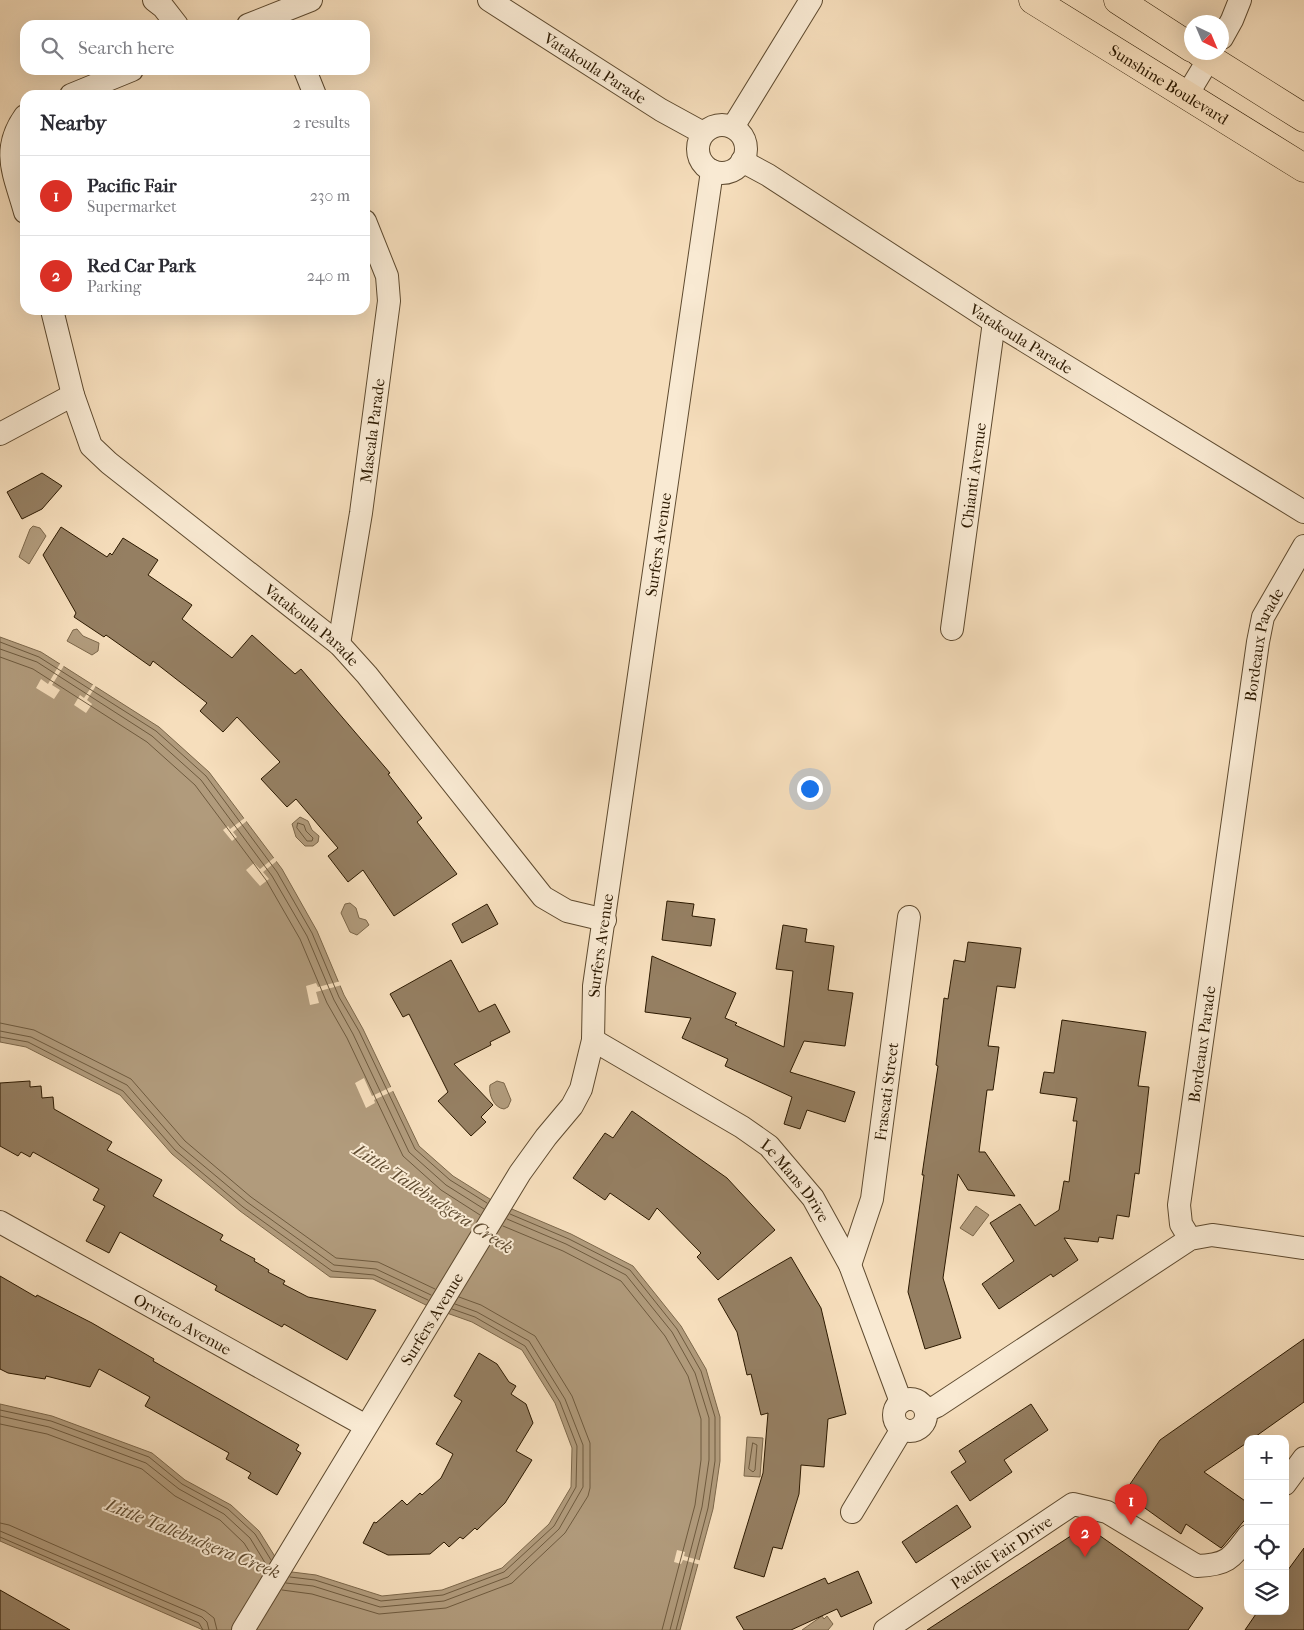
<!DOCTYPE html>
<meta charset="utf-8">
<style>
:root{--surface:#fff;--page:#f7f7f7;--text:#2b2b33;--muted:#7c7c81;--line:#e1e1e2;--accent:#d93025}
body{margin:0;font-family:"IM FELL French Canon",serif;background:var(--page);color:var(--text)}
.controls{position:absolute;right:15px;bottom:15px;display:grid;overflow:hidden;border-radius:10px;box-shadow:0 5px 20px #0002}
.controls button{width:45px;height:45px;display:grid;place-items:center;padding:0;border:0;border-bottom:1px solid var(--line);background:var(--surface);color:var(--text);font:25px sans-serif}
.compass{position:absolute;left:1184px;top:15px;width:45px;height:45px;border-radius:50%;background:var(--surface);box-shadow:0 5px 20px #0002;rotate:136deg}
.you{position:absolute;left:809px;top:788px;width:18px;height:18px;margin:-12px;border:4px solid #fff;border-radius:50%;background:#1a73e8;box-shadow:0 0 0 8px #1a73e833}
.badge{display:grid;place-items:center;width:32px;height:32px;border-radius:50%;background:var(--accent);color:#fff;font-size:16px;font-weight:700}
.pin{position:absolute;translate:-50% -41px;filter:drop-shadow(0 1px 2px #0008)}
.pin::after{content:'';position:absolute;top:26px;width:18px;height:15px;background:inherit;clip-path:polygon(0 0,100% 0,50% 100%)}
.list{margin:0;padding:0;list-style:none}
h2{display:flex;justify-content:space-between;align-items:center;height:65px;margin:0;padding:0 20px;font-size:21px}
h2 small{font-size:16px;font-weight:400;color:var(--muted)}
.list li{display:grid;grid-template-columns:32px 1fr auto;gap:15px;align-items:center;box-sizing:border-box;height:80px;padding:0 20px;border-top:1px solid var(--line)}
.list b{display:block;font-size:19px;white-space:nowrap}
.list p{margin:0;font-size:16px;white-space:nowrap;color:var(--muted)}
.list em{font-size:16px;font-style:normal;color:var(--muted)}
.icon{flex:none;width:28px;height:28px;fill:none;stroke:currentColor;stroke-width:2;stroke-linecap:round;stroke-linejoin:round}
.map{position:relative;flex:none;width:1304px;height:1630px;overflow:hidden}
.search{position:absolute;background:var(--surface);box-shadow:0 5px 20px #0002;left:20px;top:20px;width:350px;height:55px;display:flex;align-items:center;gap:12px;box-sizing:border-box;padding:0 18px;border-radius:15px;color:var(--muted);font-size:19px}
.panel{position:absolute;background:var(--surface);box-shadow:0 5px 20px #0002;left:20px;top:90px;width:350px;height:225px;border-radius:15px}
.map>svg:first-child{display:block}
</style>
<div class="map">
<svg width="1304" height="1630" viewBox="0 0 1304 1630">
<rect width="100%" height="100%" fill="#f6debc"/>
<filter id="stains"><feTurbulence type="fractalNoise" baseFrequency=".004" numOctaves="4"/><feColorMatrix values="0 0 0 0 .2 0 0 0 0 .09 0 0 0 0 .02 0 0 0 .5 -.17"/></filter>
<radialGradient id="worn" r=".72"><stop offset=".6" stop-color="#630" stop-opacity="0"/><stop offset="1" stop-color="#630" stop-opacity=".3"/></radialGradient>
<g fill="#b19b7c" stroke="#7c674a">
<path d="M33,526l7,2 6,8 -17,28 -10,-7 11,-28z"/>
<path d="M77,629l6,7 16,7 -1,8 -6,4 -25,-14 6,-11z"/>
<path d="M0,637l41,15 118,75 50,45 73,97 35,62 27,64 19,34 56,117 34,30 40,25 78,33 62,32 48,60 25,43 14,48v44l-7,48 -33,121h-477l-203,-89v-137l52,12 100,37 33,27 46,25 28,26 25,40 32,4 66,21 60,-6 60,-22 47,-44 22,-37 1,-39 -17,-45 -33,-53 -50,-28 -42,-15 -57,-28 -43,-2 -90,-66 -68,-57 -52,-59 -94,-48 -26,-5z"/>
<path d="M300,817l8,4 4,9 7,6 -1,6 -5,4h-8l-9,-9 -4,-13z"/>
<path d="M350,903l6,5 3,10 7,2 3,5 -12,10 -7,-3 -9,-19 4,-9z"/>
<path d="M497,1081l7,2 7,17 -3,7 -4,2c-10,-1 -16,-15 -14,-24z"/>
<path d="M976,1206l13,9 -16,21 -13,-8z"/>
<path d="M747,1437l16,1 -3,39 -16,-1z"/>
<path d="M822,1616l2,3 3,-3 6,8 -5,6h-26z"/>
</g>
<g fill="#f6debc">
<path d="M61,662l4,2 -13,21 8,5 -6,9 -18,-11 5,-9 7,5z"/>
<path d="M94,683l3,1 -10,16 5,4 -6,9 -12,-8 6,-10 4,3z"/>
<path d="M246,817l2,3 -15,12 4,5 -5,4 -9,-11 5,-4 2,3z"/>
<path d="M275,857l3,3 -15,12 6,7 -9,7 -14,-16 8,-7 6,6z"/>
<path d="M341,981l1,4 -26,7 3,11 -9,2 -4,-19 10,-3 2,4z"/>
<path d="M364,1078l8,18 21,-10 2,4 -21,10 1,3 -9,5 -11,-25z"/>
<path d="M677,1550l8,2 -1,4 18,5 -1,4 -18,-5 -2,4 -7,-2z"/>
</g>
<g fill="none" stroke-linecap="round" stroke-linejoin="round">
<g stroke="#6e5a3e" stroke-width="1">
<path d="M0,642l39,15 117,74 50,45 71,96 35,61 27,64 20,34 56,118 35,31 37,23"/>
<path d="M0,649l37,13 115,74 49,44 71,96 35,60 27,64 19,34 56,118 37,33 38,24"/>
<path d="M0,657l33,12 114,73 48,43 71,95 34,59 27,64 20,35 56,118 38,34 39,25"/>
<path d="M298,823l6,2 2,6 7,7 -1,3h-5l-10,-13z"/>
<path d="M0,1023l34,7 97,49 54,62 66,56 85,61 42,4 57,27"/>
<path d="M0,1031l31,6 96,48 53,61 67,56 87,63 42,4 55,26"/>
<path d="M0,1037l28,5 95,49 52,59 68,57 89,64 42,4 54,25"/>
<path d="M510,1214l59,25 61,31 47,59 24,42 14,46v44l-7,47 -32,122"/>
<path d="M507,1219l59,25 60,31 46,57 23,41 14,45v42l-7,47 -32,123"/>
<path d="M503,1226l60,25 58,30 44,55 23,40 13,43v41l-6,45 -33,125"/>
<path d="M0,1410l51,11 98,36 33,27 46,25 27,25 16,26"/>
<path d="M0,1416l49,11 97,36 33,26 45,25 26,24 17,28"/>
<path d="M0,1424l47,10 95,35 33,27 45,24 24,23 19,30"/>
<path d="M753,1443l4,2 -2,25 -2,2 -4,-3z"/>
<path d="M0,1523l9,2 196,86 9,7 3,12"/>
<path d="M0,1531l202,86 5,5 2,8"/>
<path d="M0,1537l199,86 4,7"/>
<path d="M290,1577l25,3 66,21 62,-6 61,-23 50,-46 22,-39 1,-41 -17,-44 -35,-56 -50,-29 -23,-8"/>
<path d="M286,1583l27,3 67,21 64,-6 64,-24 51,-48 24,-42v-42l-18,-46 -36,-58 -52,-29 -22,-8"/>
<path d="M282,1590l30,4 67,20 67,-6 66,-25 53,-50 23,-37 2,-8v-45l-18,-47 -37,-60 -54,-31 -22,-8"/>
</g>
</g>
<g fill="#957f62" stroke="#2c1900">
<path d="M42,473l20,13 -20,23 -20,10 -15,-27z"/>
<path d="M61,527l46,30 3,-4 2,2 11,-17 35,22 -10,15 44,30 -10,14 50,39 20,-23 43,39 6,-5 89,104 -2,1 34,44 -5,4 40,52 -63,42 -31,-46 -15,12 -20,-26 10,-8 -42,-49 -9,8 -26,-28 19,-17 -43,-45 -14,15 -23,-21 7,-8 -54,-42 -3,5 -44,-31 -2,2 -30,-20 2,-4 -33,-58z"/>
<path d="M667,901l27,3 -2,12 23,3 -4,27 -49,-6z"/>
<path d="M487,904l11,20 -36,19 -10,-19z"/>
<path d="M783,925l24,4 -2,13 29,4 -6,44 25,3 -8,53 -41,-5 -14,31 65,20 -10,30 -38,-12 -7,19 -16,-5 8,-27 -67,-31 3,-7 -46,-21 9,-20 -46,-6 7,-56 84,37 -11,25 12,5 -2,2 49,22 9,-76 -17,-2z"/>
<path d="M968,942l53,6 -6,40 -18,-2 -9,60 11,1 -6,43h-6l-8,62h6l30,44 -47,-6 -10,-16 -15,104 18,60 -36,11 -17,-57 16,-117h-2l16,-109 -2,-1 8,-67 4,1 6,-39 11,2z"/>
<path d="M451,960l28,52 16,-8 15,28 -20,10 1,3 -37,19 39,41 -12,12 5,5 -15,14 -33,-35 10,-9 -39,-78 -6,3 -13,-23z"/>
<path d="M1062,1020l84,12 -8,54 11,1 -10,87 -4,-1 -6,44 -12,-2 -4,24 -14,-2 -1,5 -34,-4 14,22 -25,17 -2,-3 -52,35 -17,-25 32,-23 -24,-38 30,-19 15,22 24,-16 5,-29 5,1 8,-61h-4l4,-23 -37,-5 4,-21 10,1z"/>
<path d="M30,1081v6l11,-1 1,12 11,-1 1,12 58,33 -5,8 55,30 -9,16 70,39 -3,5 35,19 -1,2 15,9 -1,2 17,9 -2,3 25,13 68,13 -29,50 -63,-36 -2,3 -67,-37 2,-4 -97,-54 -11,21 -23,-12 19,-35 -12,-6 6,-11 -66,-37 -3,5 -9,-5 -3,4 -18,-10v-63z"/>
<path d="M632,1111l95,67 48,52 -57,50 -21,-23 4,-4 -44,-45 -8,12 -39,-27 -5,7 -32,-22 32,-45 8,5z"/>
<path d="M791,1257l30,51 25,106 -18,5 -4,48 -23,-2 -2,29 -17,55 -9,-2 -9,30 -30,-9 29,-95 5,-60 -7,2 -10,-41 -4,1 -10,-43 -19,-33z"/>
<path d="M0,1276l36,21 1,-2 55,28 62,36 -1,2 146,84 -3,5 5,3 -24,42 -29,-17 3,-5 -25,-14 3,-6 -84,-47 5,-9 -51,-28 -9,18 -44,-11 -1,3 -37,-6 -8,-4z"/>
<path d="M1304,1339v63l-52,37h-4v3l-44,30 44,31v13l-25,30 -2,2 -35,-24 -5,10 -57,-41 36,-53z"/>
<path d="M479,1353l18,11 12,18 7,4 -5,8 15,10 7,19 -17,28 16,9 -27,43 -28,27 -2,-2 -12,11 -3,-2 -11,10 -5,-5 -14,12 -42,1 -25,-12 11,-21 2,1 26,-23 5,5 13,-12 2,2 19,-17 12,-24 -17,-10 26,-43 -8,-5z"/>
<path d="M1031,1404l17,26 -44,30 8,12 -42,29 -19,-29 15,-10 -7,-11z"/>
<path d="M957,1505l14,22 -55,36 -14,-21z"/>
<path d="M1086,1526l117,82 -15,22h-261z"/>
<path d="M1304,1548v82h-59l13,-19h27v-37z"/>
<path d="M858,1571l14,32 -31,14 -4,-8 -46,21h-47l-8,-13 89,-39 3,6z"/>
<path d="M0,1590l70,40h-70z"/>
</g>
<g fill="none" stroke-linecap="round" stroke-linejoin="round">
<g stroke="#5e4a2f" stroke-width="24">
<g id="minor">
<path d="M154,0l9,7 14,18"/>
<path id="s1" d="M489,0l172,110 42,23"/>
<path d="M248,25l63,-25"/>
<path d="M1222,38l10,-18 8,-20"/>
<path d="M305,70l10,25"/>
<path d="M71,95l61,-25"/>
<path d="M1187,95l26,-43"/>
<path d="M25,116c-25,35 -10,59 0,96"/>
<circle cx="722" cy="149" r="24"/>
<path d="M733,127l78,-127"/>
<path id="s2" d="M742,161l26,14 226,147 310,190"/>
<path id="s3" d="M52,310l21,85 18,51 18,17 230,181 28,31 176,222 24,14 38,9"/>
<path d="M0,434l73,-39"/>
<path id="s4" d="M952,629l42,-307"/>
<path id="s5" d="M339,644l22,-131 28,-212 -2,-25 -22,-55"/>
<path id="s6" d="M593,1040l149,87 27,19 44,52 37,67 51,137"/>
<path id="s7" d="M0,1222l366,204"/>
<path id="s8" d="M1190,1239l-9,-15 -2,-19 79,-563 5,-25 41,-71"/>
<path id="s9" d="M850,1265l22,-66 37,-282"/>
<circle cx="910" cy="1415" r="16"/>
<path d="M926,1411l11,-5 253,-167 22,-4 92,13"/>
<path d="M1285,1484l19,-26"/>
<path d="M852,1512l50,-83"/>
<path id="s10" d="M243,1630l277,-457 26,-36 26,-31 9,-17 12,-49 1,-54 118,-815"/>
<path id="s11" d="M885,1630l188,-126 34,8 90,54c30,-1 34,-7 51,-30"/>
</g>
</g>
<g stroke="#2c1900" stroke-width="29">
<g id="major">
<path id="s12" d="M1033,0l271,168"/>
<path d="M1118,0l74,48"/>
<path d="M1199,52l105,66"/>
</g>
</g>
<use href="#minor" stroke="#f9ead3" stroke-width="22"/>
<use href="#major" stroke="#f6debc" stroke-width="28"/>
</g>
<g text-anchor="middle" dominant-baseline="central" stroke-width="4" stroke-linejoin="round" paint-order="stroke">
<g font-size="16" fill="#2c1900" stroke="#f9ead3">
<text stroke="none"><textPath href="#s1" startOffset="126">Vatakoula Parade</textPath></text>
<text stroke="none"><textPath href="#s12" startOffset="160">Sunshine Boulevard</textPath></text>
<text stroke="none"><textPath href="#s2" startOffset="331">Vatakoula Parade</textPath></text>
<text stroke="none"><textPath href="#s5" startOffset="216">Mascala Parade</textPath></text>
<text stroke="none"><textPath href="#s4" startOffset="155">Chianti Avenue</textPath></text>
<text stroke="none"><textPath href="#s10" startOffset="1189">Surfers Avenue</textPath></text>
<text stroke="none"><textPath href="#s3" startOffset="426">Vatakoula Parade</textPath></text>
<text stroke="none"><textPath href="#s8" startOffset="604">Bordeaux Parade</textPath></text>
<text stroke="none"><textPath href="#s10" startOffset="784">Surfers Avenue</textPath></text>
<text stroke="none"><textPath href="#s8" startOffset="199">Bordeaux Parade</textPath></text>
<text stroke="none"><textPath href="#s9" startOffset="178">Frascati Street</textPath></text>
<text stroke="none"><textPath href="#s6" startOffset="249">Le Mans Drive</textPath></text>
<text stroke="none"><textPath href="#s10" startOffset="364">Surfers Avenue</textPath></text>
<text stroke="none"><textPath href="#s7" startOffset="209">Orvieto Avenue</textPath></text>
<text stroke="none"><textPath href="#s11" startOffset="140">Pacific Fair Drive</textPath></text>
</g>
<g font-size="18" font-style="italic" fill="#614d32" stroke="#f9ead3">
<text transform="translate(433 1199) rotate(33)">Little Tallebudgera Creek</text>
<text transform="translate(193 1539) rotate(22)">Little Tallebudgera Creek</text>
</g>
</g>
<rect width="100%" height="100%" filter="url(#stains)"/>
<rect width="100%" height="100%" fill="url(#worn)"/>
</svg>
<div class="controls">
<button>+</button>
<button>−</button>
<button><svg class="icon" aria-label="locate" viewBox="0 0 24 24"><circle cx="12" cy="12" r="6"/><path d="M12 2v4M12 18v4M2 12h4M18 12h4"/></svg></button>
<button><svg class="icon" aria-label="layers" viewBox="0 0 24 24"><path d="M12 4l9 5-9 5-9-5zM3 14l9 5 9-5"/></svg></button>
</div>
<svg class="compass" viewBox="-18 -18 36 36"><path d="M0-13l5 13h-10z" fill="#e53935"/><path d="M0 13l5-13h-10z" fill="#7c7c81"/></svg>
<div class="you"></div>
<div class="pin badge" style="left:1131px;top:1525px">1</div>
<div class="pin badge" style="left:1085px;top:1557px">2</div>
<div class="search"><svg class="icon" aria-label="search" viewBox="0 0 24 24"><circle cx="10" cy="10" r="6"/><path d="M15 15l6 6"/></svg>Search here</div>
<section class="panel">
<h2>Nearby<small>2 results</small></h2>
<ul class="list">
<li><span class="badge">1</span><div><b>Pacific Fair</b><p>Supermarket</p></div><em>230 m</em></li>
<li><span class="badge">2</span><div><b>Red Car Park</b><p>Parking</p></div><em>240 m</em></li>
</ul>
</section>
</div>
